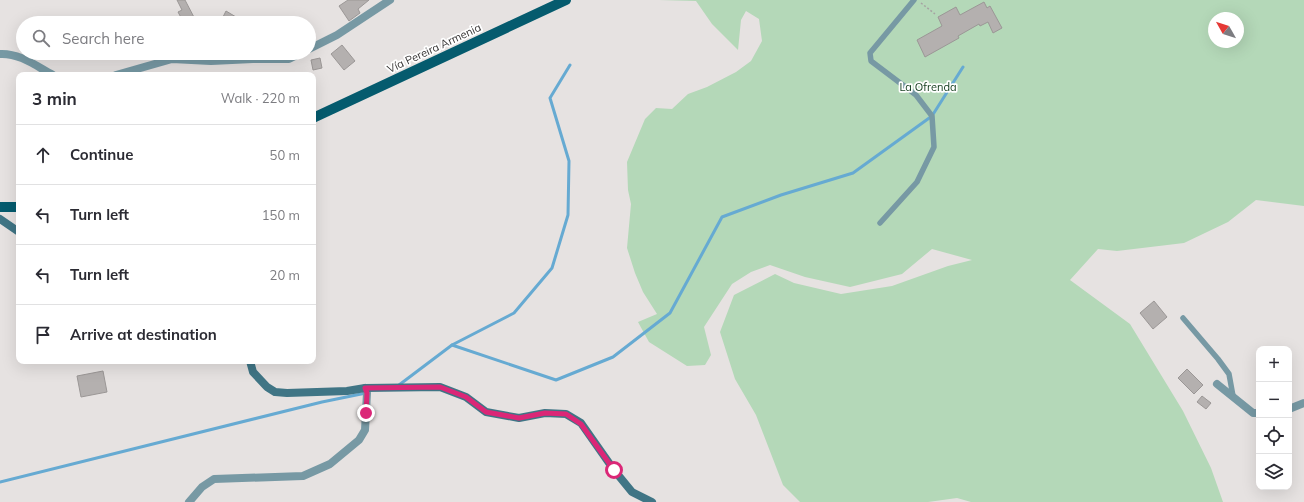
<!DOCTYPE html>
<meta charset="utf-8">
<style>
:root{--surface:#fff;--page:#f7f7f7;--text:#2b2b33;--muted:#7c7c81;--line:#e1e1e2}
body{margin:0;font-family:Mulish,sans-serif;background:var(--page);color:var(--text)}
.controls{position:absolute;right:12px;bottom:12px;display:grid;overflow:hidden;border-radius:8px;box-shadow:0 4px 16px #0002}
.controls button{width:36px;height:36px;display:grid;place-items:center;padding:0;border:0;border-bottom:1px solid var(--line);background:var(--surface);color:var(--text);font:20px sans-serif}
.compass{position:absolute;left:1208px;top:12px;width:36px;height:36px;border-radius:50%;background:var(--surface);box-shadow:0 4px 16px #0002;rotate:309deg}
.stop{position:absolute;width:12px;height:12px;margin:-9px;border:3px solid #db2777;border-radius:50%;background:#fff}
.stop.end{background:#db2777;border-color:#fff;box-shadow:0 1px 4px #0008}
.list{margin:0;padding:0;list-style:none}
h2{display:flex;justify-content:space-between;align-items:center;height:52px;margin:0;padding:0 16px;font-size:17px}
h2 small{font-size:13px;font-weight:400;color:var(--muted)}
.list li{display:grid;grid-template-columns:26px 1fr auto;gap:12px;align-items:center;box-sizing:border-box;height:60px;padding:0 16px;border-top:1px solid var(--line)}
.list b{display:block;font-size:15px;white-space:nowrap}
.list em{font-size:13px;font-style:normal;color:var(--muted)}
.icon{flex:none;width:22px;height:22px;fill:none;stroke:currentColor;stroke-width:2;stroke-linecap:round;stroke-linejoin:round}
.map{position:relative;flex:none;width:1304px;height:502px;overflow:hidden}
.search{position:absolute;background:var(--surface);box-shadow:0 4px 16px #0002;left:16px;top:16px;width:300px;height:44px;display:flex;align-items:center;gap:10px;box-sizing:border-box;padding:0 14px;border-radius:22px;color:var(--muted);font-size:15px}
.panel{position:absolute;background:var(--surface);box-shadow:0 4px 16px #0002;left:16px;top:72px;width:300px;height:292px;border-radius:8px}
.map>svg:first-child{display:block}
</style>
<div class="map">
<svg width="1304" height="502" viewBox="0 0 1304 502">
<rect width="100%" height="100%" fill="#e6e2e1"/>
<path fill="#b4d8b8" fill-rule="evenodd" d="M659,0h645v206l-48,-6 -28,22 -44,21 -67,8 -19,-2 -28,31 60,44 53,87 28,57 12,34h-252l-14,-4 -29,4h-128l-17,-17 -27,-70 -21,-36 -15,-47 14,-37 41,-21 19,9 47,11 51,-8 56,-20 24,-6 -40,-11 -30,25 -52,13 -45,-10 -35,-12 -19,7 -19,12 -28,43 7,28 -6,10 -18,1 -38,-24 -11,-20 19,-8 -14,-22 -8,-19 -8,-25 4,-44 -3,-14 -1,-28 18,-43 11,-11 16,1 16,-15 19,-7 29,-15 15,-11 11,-20 -3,-22 -13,-8 -5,9 -3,30 -26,-26 -16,-23zM1214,18h24v24h-24z"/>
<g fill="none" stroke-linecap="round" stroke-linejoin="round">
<g stroke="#66aad2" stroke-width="3">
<path d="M452,345l104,35 57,-23 57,-44 52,-96 59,-22 72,-22 79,-57 31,-49"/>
<path d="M399,385l53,-40 62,-32 38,-45 16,-53 1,-54 -19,-63 20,-33"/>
<path d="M0,482l322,-80 44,-9"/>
</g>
</g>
<g fill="#b4b0af" stroke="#9b9796">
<path d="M177,0h8l12,23h-13l-6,-11 4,-2z"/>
<path d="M348,0h21l-11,9 2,4 -11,8 -10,-15z"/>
<path d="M984,2l3,6 3,-2 12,22 -9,5 -5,-11 -8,4 -1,-2 -21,12 1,2 -34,19 -8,-17 25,-14 -4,-9 18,-10 4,8z"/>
<path d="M226,11l10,6 -3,6h-13z"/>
<path d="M342,45l13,16 -11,9 -13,-16z"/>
<path d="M320,58l2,10 -9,2 -2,-10z"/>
<path d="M1154,301l13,16 -14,12 -13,-16z"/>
<path d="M1187,369l16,16 -9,9 -16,-16z"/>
<path d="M103,371l4,21 -26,5 -4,-21z"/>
<path d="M1202,396l9,7 -5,6 -9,-7z"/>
</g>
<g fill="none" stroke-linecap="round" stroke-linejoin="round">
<path stroke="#a6a3a2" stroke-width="1.5" stroke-dasharray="2 2" stroke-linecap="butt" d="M921,3l14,11"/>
<g stroke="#7799a4" stroke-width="5.5">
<path d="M880,223l37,-41 17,-35 -2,-31 -16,-21 -45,-34 -1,-8 44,-53"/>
<path d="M1183,318l35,41 11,15 4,22"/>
</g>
<g stroke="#7799a4" stroke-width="8">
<path d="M309,49l28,-14 53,-35"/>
<path d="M0,54c20,-1 36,12 53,21"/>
<path d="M116,75l56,-16 39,2 42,-2h36l12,-6"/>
<path d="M1217,384l36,29h6"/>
<path d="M1289,409l15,-6"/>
<path d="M189,502l13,-15 12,-8 89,-3 27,-12 29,-24 6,-10 2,-37 -2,-5"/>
</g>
<g stroke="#407585" stroke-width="8">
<path d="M0,219l19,13"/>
<path d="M250,361l3,11 14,15 8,5 12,1 60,-2 18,-3 75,-1 26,10 20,15 33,6 26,-5 21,1 15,9 33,47 18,22 20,10"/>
</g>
<g stroke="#055b6e" stroke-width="10">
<path d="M313,118l253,-118"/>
<path d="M0,207h19"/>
</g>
</g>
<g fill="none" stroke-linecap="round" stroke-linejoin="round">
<path stroke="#db2777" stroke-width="5" d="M366,413l1,-20 -2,-5 75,-1 26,10 20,15 33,6 26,-5 21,1 15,10 33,46"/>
</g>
<g text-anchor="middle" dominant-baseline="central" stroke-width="3.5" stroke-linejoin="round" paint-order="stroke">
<g font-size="11" fill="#353333" stroke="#fff">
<text transform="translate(434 48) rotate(-25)">Vía Pereira Armenia</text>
</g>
<g font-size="11" fill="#113b1b" stroke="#fff">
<text x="928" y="87">La Ofrenda</text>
</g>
</g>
</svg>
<div class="controls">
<button>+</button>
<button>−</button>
<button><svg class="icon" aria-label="locate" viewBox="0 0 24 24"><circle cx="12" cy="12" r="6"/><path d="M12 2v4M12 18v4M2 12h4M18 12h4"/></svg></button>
<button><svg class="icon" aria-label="layers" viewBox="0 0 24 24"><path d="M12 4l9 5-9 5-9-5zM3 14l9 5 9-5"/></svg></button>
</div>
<svg class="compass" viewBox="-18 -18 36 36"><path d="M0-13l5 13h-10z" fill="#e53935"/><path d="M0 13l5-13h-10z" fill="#7c7c81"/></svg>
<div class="stop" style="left:614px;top:470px"></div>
<div class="stop end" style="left:366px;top:413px"></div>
<div class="search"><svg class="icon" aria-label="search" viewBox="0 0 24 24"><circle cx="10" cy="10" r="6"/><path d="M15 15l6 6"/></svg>Search here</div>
<section class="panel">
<h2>3 min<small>Walk · 220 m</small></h2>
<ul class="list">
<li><svg class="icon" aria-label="ahead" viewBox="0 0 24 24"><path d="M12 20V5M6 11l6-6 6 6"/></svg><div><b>Continue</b></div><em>50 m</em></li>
<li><svg class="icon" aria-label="left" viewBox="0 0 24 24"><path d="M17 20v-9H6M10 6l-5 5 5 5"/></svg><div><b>Turn left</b></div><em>150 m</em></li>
<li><svg class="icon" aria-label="left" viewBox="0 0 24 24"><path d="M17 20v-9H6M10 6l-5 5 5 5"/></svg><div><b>Turn left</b></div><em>20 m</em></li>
<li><svg class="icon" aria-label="arrive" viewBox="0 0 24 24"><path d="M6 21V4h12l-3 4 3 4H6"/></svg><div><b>Arrive at destination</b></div></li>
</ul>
</section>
</div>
